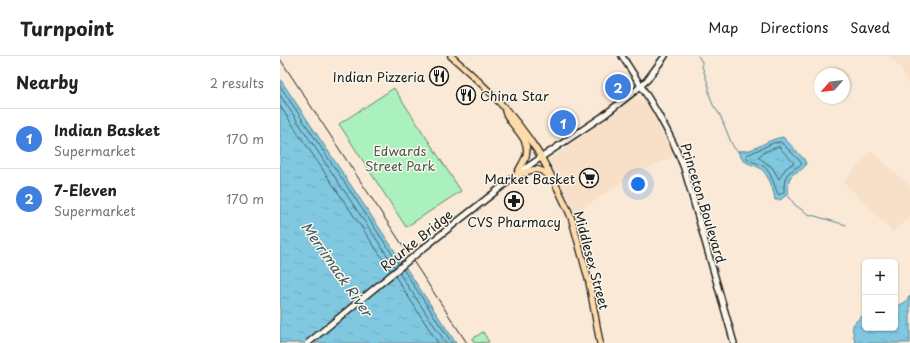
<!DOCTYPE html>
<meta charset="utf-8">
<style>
:root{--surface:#fff;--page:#f2f2f2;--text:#222;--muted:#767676;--line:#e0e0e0;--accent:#1c1c1c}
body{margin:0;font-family:"Playpen Sans",sans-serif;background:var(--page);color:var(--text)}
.controls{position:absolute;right:12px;bottom:12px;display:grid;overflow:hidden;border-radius:6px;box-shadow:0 1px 3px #0004}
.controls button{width:36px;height:36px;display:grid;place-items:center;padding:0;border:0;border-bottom:1px solid var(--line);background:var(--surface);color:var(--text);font:20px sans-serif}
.compass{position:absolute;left:534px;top:12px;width:36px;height:36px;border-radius:50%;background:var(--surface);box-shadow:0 1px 3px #0004;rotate:243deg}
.you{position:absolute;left:358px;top:128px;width:14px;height:14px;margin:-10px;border:3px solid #fff;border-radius:50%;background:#1a73e8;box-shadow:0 0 0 6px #1a73e833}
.badge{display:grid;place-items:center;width:26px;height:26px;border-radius:50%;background:var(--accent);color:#fff;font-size:13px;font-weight:700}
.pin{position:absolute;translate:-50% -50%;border:2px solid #fff;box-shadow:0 1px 4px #0006}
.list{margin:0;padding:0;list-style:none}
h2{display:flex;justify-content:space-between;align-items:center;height:52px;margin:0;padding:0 16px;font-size:17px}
h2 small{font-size:13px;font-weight:400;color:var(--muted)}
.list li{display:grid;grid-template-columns:26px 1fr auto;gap:12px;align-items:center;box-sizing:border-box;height:60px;padding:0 16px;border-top:1px solid var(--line)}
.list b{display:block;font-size:15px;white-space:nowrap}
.list p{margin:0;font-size:13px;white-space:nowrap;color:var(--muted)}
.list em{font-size:13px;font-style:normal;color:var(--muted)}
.map{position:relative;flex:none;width:630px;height:287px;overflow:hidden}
header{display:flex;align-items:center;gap:24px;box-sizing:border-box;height:56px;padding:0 20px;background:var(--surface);border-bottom:1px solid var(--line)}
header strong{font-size:19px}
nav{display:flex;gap:22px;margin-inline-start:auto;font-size:14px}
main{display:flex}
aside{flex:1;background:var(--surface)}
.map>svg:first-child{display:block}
</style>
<header>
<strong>Turnpoint</strong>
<nav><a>Map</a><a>Directions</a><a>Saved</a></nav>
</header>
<main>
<aside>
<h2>Nearby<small>2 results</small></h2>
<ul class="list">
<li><span class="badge" style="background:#3f7fe0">1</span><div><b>Indian Basket</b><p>Supermarket</p></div><em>170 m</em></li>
<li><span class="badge" style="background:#3f7fe0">2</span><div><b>7-Eleven</b><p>Supermarket</p></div><em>170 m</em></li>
</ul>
</aside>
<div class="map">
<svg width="630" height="287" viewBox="0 0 630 287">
<defs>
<pattern id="water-ripples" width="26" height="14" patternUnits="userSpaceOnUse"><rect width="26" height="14" fill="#7fc8e0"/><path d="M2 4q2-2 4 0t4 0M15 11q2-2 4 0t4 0" fill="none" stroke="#6dabc0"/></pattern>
</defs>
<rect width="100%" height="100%" fill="#f9e9d6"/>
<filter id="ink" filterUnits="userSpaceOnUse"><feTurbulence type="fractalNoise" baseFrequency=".025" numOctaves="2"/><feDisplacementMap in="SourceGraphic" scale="8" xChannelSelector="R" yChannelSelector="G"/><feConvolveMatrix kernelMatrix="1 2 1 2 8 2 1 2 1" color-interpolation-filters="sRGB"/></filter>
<g filter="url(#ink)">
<g fill="#f8dfc7">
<path d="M609,0h21v31l-10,-20z"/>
<path d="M359,43l10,7 25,50 -38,17 -61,40 -25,-52v-2l83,-59z"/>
<path d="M591,95l39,35v30l-17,16 -49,-50z"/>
</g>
<g fill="#aaf1be" stroke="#63866d">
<path d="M114,32l67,103 -55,36 -67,-103z"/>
<path d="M203,276l6,10 -14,1 -3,-4z"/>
</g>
<g fill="url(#water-ripples)" stroke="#578392">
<path d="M0,23l176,264h-176z"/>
<path d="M503,81l21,22 2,5c-3,8 -13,7 -16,14 -3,6 -1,11 -2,16l-8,6h-5c-1,-9 -7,-27 -15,-32 -10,-5 -18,-4 -22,-17 5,-1 8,1 12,-1 14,-5 17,-10 33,-13z"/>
<path d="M630,240v47h-55c-3,-18 -6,-17 10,-29v14h30v-21l9,-4z"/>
</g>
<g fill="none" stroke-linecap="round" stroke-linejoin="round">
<g stroke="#44616a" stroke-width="1">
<path d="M0,30l119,178"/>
<path d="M0,39l115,172"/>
<path d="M0,50l111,165"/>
<path d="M501,86l19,19 2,3c-4,3 -7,4 -11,7 -7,4 -7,14 -7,21l-5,3 -1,-1c-4,-9 -7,-23 -15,-28 -6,-4 -12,-3 -17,-9l1,-2 26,-12z"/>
<path d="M499,91l15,16 -8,5 -7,11 -7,-12 -14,-10c5,-5 14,-9 21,-10z"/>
<path d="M123,213l49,74"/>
<path d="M119,217l47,70"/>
<path d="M115,220l43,67"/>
</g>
<g stroke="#578392" stroke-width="1">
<path d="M418,0l4,6v4l7,21v6l4,12 7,10 11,27 3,6 5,4"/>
<path d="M507,138l8,11 13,9 38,11"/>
</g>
<g stroke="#1c1c1c" stroke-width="8">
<g id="secondary">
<path d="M342,0c23,36 47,72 62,112l50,175"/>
<path d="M145,191l102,-80 76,-51 32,-25 12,-11 18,-24"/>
</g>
</g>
<g stroke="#1c1c1c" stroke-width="8">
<g id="primary">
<path d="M171,0c33,29 61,56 85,93 13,20 23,42 33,63l3,8 17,62 11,61"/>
<path d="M225,55c5,16 26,26 21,45 -3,7 -7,13 -10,20"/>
<path d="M236,120c14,-5 21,-12 34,1"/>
</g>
</g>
<use href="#secondary" stroke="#fbf7ec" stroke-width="5"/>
<use href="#primary" stroke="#fedbac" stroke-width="5.5"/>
<path stroke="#1c1c1c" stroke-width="1" d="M0,3l187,284"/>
<g stroke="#1c1c1c" stroke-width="8" stroke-linecap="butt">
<path id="secondary-bridge" d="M28,287l117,-96"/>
</g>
<use href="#secondary-bridge" stroke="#fbf7ec" stroke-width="5"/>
</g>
</g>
<defs>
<g id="restaurant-ring" transform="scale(1)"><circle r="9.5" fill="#fbf7ec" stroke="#1c1c1c" stroke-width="1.5"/><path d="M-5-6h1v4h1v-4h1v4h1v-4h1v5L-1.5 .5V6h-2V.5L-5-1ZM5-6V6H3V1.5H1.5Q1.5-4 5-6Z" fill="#1c1c1c"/></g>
<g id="supermarket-ring" transform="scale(1)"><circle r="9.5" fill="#fbf7ec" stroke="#1c1c1c" stroke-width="1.5"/><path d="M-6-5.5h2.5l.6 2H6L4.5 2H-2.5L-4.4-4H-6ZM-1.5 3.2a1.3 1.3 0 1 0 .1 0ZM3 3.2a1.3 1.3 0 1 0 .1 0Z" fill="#1c1c1c"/></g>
<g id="pharmacy-ring" transform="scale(1)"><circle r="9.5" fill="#fbf7ec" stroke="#1c1c1c" stroke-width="1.5"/><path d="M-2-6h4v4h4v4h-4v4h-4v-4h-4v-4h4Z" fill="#1c1c1c"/></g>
</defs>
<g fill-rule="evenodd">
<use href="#restaurant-ring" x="159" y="20"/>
<use href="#restaurant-ring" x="186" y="39"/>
<use href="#supermarket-ring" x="309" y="122"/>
<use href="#pharmacy-ring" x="234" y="145"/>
</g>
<g text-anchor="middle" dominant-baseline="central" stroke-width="3" stroke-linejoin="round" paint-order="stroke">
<g font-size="13" fill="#1c1c1c" stroke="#fbf7ec" text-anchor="end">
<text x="145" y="20">Indian Pizzeria</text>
<text x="200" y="39" text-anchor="start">China Star</text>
<text x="295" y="122">Market Basket</text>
<text x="234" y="165" text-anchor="middle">CVS Pharmacy</text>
</g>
<g font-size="13" fill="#475c4d" stroke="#fbf7ec">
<text x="120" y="94">Edwards<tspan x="120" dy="15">Street Park</tspan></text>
</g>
<g font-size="13" fill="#1c1c1c" stroke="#fbf7ec">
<text transform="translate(424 147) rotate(73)">Princeton Boulevard</text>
<text transform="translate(136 184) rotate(-39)">Rourke Bridge</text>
<text transform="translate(312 204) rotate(75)">Middlesex Street</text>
</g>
<g font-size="14" font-style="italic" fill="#3f5861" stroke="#fbf7ec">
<text transform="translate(57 213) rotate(55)">Merrimack River</text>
</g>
</g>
</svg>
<div class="controls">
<button>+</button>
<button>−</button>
</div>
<svg class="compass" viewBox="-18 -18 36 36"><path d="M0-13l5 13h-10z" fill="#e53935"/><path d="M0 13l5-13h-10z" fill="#767676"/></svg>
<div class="you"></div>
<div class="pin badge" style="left:283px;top:67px;background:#3f7fe0">1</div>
<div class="pin badge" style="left:338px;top:31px;background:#3f7fe0">2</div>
</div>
</main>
